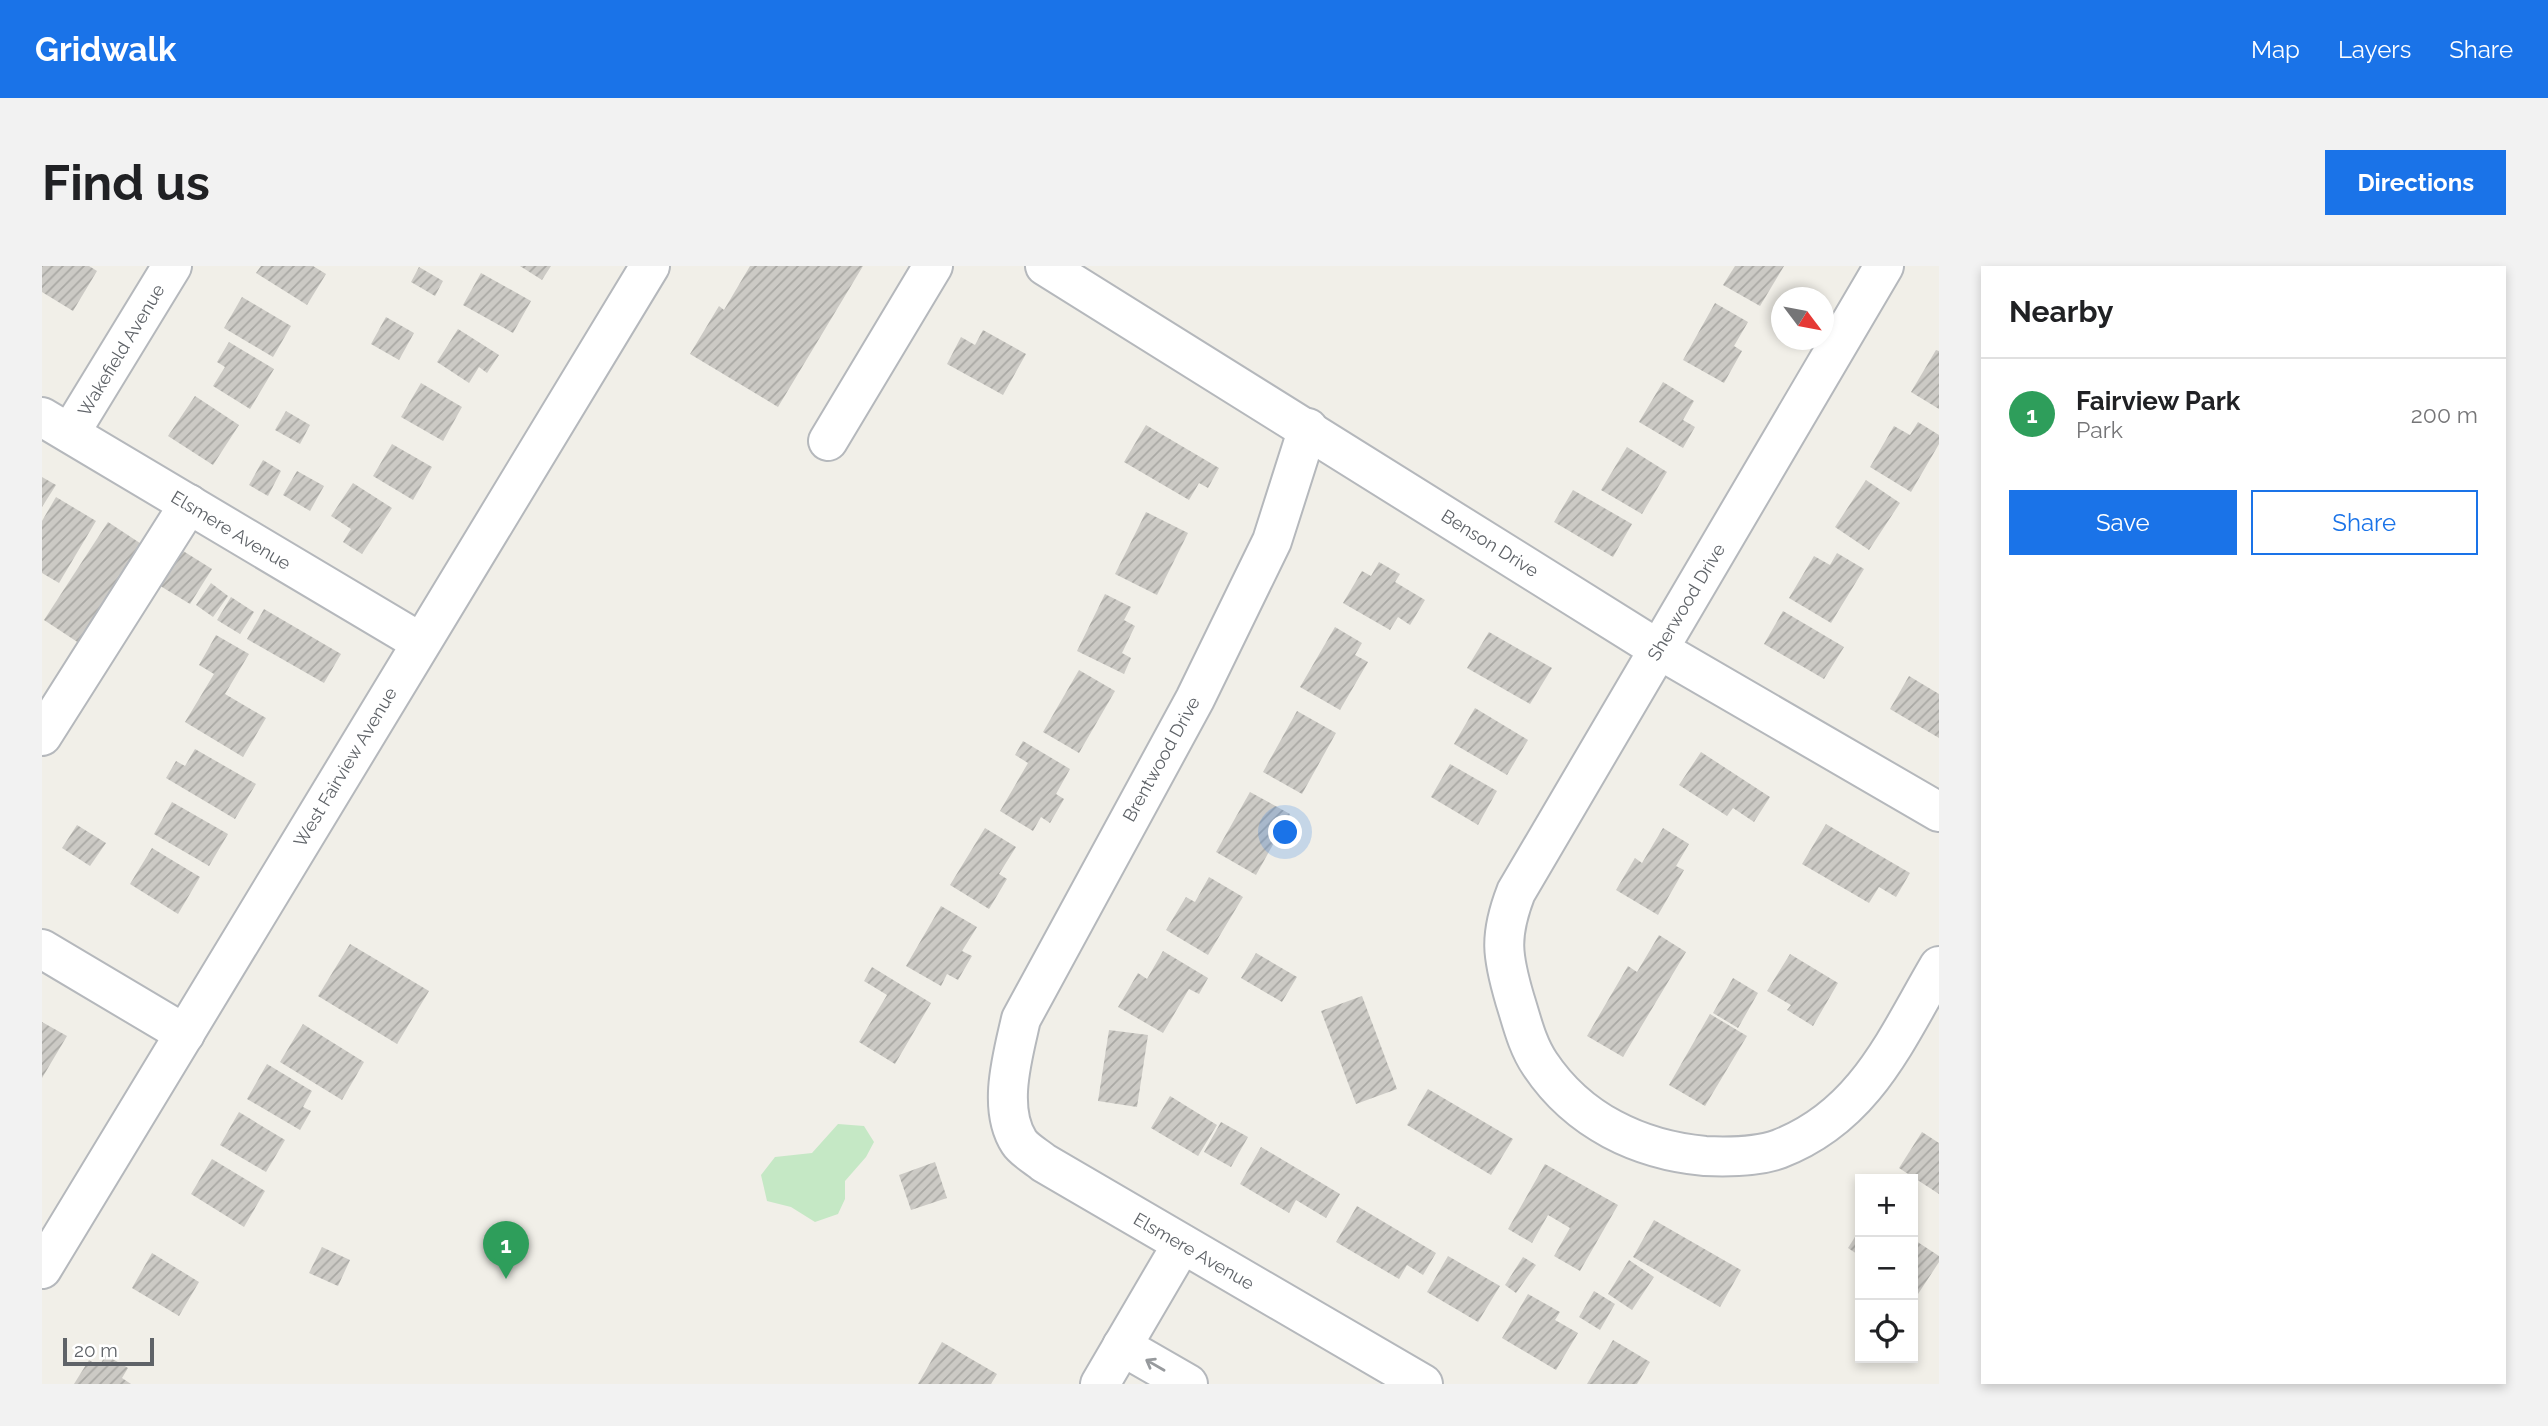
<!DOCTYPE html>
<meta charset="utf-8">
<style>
:root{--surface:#fff;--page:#f2f2f2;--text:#202124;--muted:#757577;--line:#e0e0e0;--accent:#1a73e8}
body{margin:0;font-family:Raleway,sans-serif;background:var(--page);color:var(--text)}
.controls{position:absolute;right:21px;bottom:21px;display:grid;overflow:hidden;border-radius:0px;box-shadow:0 4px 10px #0003}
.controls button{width:63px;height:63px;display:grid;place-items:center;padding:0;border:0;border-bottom:2px solid var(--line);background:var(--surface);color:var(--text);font:35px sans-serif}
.compass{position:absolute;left:1729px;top:21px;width:63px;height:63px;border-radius:50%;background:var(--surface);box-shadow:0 4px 10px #0003;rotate:122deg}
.scale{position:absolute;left:21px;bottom:18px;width:91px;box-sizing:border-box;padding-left:7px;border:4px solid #5f6368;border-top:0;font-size:19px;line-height:24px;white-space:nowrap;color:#5f6368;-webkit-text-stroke:5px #fff;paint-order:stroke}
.you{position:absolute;left:1244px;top:567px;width:24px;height:24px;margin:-18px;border:5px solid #fff;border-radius:50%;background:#1a73e8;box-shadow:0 0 0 10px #1a73e833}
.badge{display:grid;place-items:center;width:46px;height:46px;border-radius:50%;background:var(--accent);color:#fff;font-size:23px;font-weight:700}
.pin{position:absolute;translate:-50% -58px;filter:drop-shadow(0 2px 4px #0008)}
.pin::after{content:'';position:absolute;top:37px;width:24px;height:21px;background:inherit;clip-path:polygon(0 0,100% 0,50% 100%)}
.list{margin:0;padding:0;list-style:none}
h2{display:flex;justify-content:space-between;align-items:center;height:91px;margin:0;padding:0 28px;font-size:30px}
h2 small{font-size:23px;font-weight:400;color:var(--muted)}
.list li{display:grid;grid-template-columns:46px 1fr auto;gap:21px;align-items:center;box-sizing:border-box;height:112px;padding:0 28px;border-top:2px solid var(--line)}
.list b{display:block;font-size:26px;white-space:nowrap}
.list p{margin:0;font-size:23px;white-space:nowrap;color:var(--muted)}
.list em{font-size:23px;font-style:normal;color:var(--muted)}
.actions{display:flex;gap:14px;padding:21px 28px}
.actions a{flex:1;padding:16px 0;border:2px solid var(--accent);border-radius:0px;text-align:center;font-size:24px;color:var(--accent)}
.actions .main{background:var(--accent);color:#fff}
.icon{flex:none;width:38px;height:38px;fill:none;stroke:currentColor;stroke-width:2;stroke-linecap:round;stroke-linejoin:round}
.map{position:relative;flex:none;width:1897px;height:1118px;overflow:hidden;border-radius:0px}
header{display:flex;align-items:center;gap:42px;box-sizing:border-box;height:98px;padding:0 35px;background:var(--accent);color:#fff}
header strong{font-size:33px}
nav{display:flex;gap:38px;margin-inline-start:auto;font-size:24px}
.intro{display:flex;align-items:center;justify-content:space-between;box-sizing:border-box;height:168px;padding:0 42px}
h1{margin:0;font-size:49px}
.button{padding:18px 32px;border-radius:0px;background:var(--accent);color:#fff;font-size:24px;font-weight:700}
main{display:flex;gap:42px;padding:0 42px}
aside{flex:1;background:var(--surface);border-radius:0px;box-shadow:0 4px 10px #0003}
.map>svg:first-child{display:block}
</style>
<header>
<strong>Gridwalk</strong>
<nav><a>Map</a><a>Layers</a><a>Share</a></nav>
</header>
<div class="intro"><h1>Find us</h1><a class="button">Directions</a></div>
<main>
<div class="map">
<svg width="1897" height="1118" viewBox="0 0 1897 1118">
<defs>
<pattern id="building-hatch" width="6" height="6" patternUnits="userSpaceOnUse" patternTransform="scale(1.75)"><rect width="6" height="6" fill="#cccac5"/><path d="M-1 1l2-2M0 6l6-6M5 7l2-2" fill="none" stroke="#a9a8a4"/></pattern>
</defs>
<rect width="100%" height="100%" fill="#f1efe8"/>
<path fill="#c5e8c5" d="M796,858l26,2 10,16 -8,15 -21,24v18l-7,15 -23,8 -24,-15 -24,-6 -6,-26 14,-18 37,-4z"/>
<g fill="url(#building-hatch)">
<path d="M0,0h47l8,5 -24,40 -31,-19z"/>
<path d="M219,0h52l13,8 -19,31 -51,-32z"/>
<path d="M478,0h31l-9,14z"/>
<path d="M708,0h113l-85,141 -88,-53 29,-48 5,4z"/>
<path d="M1693,0h49l-24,40 -37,-21z"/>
<path d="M377,1l24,14 -8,15 -24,-14z"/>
<path d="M439,7l50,28 -18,32 -50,-28z"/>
<path d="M200,31l49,29 -18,31 -49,-29z"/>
<path d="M1673,37l33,19 -14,24 8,5 -18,32 -41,-23z"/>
<path d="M344,51l28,16 -15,27 -28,-16z"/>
<path d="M416,63l41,26 -12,18 -8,-6 -10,16 -32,-21z"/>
<path d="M941,64l43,24 -23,41 -56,-31 14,-27 14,8z"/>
<path d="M187,76l45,27 -24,40 -37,-23 12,-19 -8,-5z"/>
<path d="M1894,84l3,1v58l-28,-17z"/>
<path d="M1621,116l31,19 -11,19 12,7 -12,21 -44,-26z"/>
<path d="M379,117l41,24 -19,34 -42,-24z"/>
<path d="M153,130l44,29 -26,40 -45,-29z"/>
<path d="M244,145l24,14 -10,19 -25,-14z"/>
<path d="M1876,156l21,13v9l-28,48 -41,-25 24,-41 16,9z"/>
<path d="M1104,159l73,43 -11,20 -9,-5 -10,17 -65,-38z"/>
<path d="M350,178l40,23 -19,33 -40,-24z"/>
<path d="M1585,181l40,25 -25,42 -41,-24z"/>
<path d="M221,194l18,11 -13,25 -19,-11z"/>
<path d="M255,205l27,15 -14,25 -27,-16z"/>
<path d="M0,211l14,8 -14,22z"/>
<path d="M1824,214l34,23 -31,47 -34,-23z"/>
<path d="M311,217l39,25 -30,46 -19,-12 8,-13 -20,-13z"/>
<path d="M1531,224l59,34 -19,33 -59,-35z"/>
<path d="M14,231l40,24 -37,62 -17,-10v-52z"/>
<path d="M1104,246l42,21 -31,62 -42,-21z"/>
<path d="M66,256l41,27 -64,98 -41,-27z"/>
<path d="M138,283l32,20 -22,35 -33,-20z"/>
<path d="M1795,287l27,16 -33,54 -42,-25 25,-42 16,9z"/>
<path d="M1337,296l21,12 -5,8 30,18 -15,25 -12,-8 -8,13 -47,-27 19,-32 9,5z"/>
<path d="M169,317l17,13 -15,21 -17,-12z"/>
<path d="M1063,328l26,13 -7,13 11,6 -13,27 9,5 -7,16 -47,-23z"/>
<path d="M189,331l23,15 -14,22 -23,-14z"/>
<path d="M222,343l77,45 -17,29 -77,-44z"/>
<path d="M1741,345l61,36 -20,32 -60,-35z"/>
<path d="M1293,361l27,16 -7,12 13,7 -28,48 -40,-23z"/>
<path d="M1447,366l63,36 -22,36 -63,-36z"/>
<path d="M174,369l33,19 -24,40 41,24 -23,39 -58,-35 29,-48 -15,-9z"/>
<path d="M1037,404l36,21 -36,62 -36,-21z"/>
<path d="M1867,410l30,18v44l-49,-29z"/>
<path d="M1433,442l53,32 -21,35 -53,-31z"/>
<path d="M1255,445l39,22 -34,61 -39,-22z"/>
<path d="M981,475l47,28 -14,25 8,5 -14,24 -9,-6 -8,14 -33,-20 28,-48 -13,-8z"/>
<path d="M153,483l61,35 -21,35 -69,-41 10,-17 9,5z"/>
<path d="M1659,486l69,45 -16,25 -21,-14 -6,8 -48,-31z"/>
<path d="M1408,498l47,27 -19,34 -47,-28z"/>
<path d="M1208,526l40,22 -34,61 -40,-23z"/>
<path d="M130,536l56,32 -19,32 -55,-32z"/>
<path d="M1784,558l84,49 -14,24 -17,-10 -10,16 -67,-39z"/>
<path d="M35,559l29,18 -16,23 -28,-18z"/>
<path d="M943,562l31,19 -17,27 8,5 -18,30 -39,-24z"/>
<path d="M1621,562l26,16 -13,22 8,4 -26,45 -42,-25 19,-32 7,5z"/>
<path d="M110,582l48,29 -22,37 -48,-30z"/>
<path d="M1167,611l34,20 -35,58 -42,-25 20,-33 9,5z"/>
<path d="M899,640l36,21 -15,24 10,5 -14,24 -11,-6 -6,12 -35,-20z"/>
<path d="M1617,669l27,17 -63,105 -36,-21 41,-70 9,6z"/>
<path d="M308,678l79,47 -32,53 -79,-48z"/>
<path d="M1121,685l45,27 -9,16 -10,-5 -26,44 -45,-26 20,-34 9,6z"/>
<path d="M1214,687l41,24 -15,25 -41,-24z"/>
<path d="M1748,688l48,29 -25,43 -26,-16 4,-5 -24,-14z"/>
<path d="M830,701l59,36 -36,61 -36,-22 28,-47 -23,-14z"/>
<path d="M1691,712l25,15 -20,35 -25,-15z"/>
<path d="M1320,730l35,93 -41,15 -35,-93z"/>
<path d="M1668,748l37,22 -42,70 -36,-21z"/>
<path d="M0,756l25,14 -25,42z"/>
<path d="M261,758l61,38 -22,38 -62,-38z"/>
<path d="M1067,764l39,5 -11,72 -39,-6z"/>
<path d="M225,798l45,27 -9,16 8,4 -11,19 -53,-31z"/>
<path d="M1386,823l85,50 -22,36 -84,-50z"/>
<path d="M1128,830l47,29 -19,31 -47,-28z"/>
<path d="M197,846l46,28 -19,32 -46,-27z"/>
<path d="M1179,856l27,15 -17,30 -27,-15z"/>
<path d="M1880,866l17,11v51l-40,-26z"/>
<path d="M1219,881l79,47 -14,24 -30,-18 -7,13 -49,-29z"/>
<path d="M170,893l53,32 -21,36 -53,-33z"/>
<path d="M893,896l12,36 -36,12 -12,-35z"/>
<path d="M1503,898l73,41 -38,66 -26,-15 16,-28 -22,-13 -16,28 -24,-14z"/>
<path d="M1315,940l79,47 -13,22 -16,-10 -8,14 -63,-37z"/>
<path d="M1612,954l87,50 -21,37 -87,-50z"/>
<path d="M1818,963v27l-12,-8z"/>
<path d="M1871,973l26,17v6l-21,32 -5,-4z"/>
<path d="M280,981l28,13 -12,26 -29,-13z"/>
<path d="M110,987l47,29 -20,34 -47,-28z"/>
<path d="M1406,990l52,30 -22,36 -51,-30z"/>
<path d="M1481,991l13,8 -20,28 -11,-8z"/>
<path d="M1587,994l25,17 -22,33 -24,-16z"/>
<path d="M1552,1025l21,13 -15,26 -21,-13z"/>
<path d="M1486,1028l32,18 -5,8 23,13 -22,37 -54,-32z"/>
<path d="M1571,1074l37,22 -13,22h-50z"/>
<path d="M900,1076l55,32 -6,10h-73z"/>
<path d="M64,1089l22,13 -6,10 9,6h-57l15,-24 10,6z"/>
</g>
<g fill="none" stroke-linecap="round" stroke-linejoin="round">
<g stroke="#b5b8bc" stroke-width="42">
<g id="minor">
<path d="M1003,0l613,383 281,163"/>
<path d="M1842,0l-368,626c-17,44 -14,64 -1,108 7,22 12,45 25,64 38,57 99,86 165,92 23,1 52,1 74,-7 86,-33 117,-110 160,-183"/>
<path d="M0,151l378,225"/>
<path d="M1266,162l-36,113 -77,158 -174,320c-8,36 -24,89 -2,123 5,8 18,15 25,21l379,221"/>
<path d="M28,167l102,-167"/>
<path d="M786,175l105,-175"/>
<path d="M0,470l147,-232"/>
<path d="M0,683l143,85"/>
<path d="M0,1003l608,-1003"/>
<path d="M1080,1080l66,38"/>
<path d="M1058,1118l82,-140"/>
</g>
</g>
<use href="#minor" stroke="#fff" stroke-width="38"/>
</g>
<defs><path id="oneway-shaft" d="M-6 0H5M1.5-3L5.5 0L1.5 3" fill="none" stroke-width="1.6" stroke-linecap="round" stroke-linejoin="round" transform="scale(1.75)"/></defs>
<use stroke="#979a9d" href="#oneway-shaft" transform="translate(1113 1099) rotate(-150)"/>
<g text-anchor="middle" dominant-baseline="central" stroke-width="5" stroke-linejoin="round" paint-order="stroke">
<g font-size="18" fill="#5f6368" stroke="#fff">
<text transform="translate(79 84) rotate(-59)">Wakefield Avenue</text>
<text transform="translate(189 264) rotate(31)">Elsmere Avenue</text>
<text transform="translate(1448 277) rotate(32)">Benson Drive</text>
<text transform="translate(1644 336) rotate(-59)">Sherwood Drive</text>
<text transform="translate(1119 493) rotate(-61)">Brentwood Drive</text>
<text transform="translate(303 501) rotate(-59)">West Fairview Avenue</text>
<text transform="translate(1152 985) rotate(30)">Elsmere Avenue</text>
</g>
</g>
</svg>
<div class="controls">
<button>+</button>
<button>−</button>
<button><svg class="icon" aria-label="locate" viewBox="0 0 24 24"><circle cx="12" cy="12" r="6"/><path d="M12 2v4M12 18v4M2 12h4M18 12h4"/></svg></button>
</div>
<svg class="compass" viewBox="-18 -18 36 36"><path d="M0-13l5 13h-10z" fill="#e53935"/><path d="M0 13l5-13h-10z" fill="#757577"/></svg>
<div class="scale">20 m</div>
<div class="you"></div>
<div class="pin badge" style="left:464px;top:1013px;background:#2e9e5b">1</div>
</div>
<aside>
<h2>Nearby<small></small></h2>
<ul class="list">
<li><span class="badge" style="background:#2e9e5b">1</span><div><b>Fairview Park</b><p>Park</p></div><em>200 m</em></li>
</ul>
<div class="actions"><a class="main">Save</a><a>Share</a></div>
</aside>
</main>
